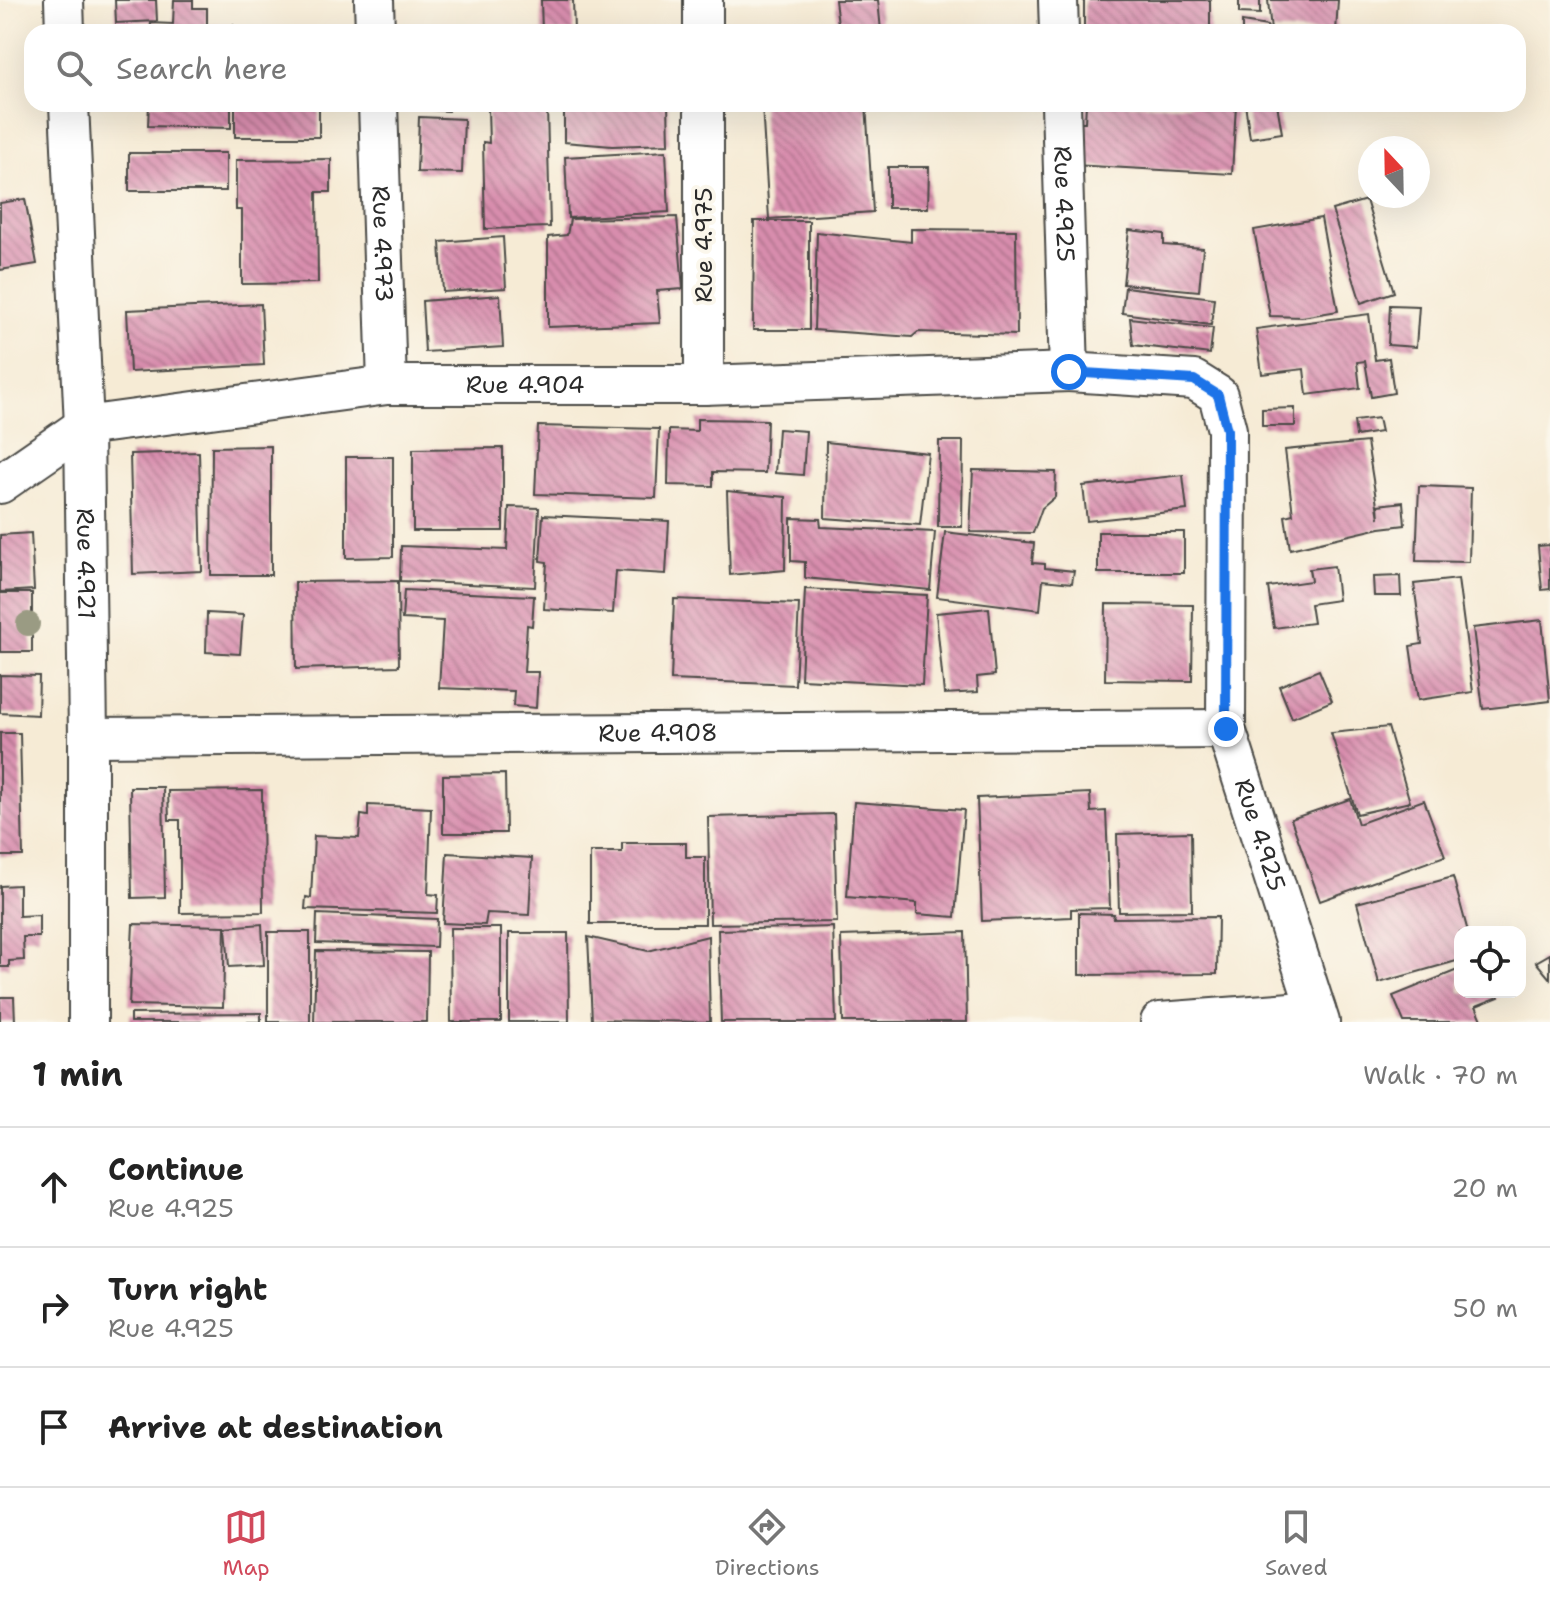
<!DOCTYPE html>
<meta charset="utf-8">
<style>
:root{--surface:#fff;--page:#f6f6f6;--text:#222;--muted:#767676;--line:#e0e0e0;--accent:#d1495b}
body{margin:0;font-family:"Shantell Sans",sans-serif;background:var(--page);color:var(--text)}
.controls{position:absolute;right:24px;bottom:24px;display:grid;overflow:hidden;border-radius:16px;box-shadow:0 8px 32px #0002}
.controls button{width:72px;height:72px;display:grid;place-items:center;padding:0;border:0;border-bottom:2px solid var(--line);background:var(--surface);color:var(--text);font:40px sans-serif}
.compass{position:absolute;left:1358px;top:136px;width:72px;height:72px;border-radius:50%;background:var(--surface);box-shadow:0 8px 32px #0002;rotate:338deg}
.stop{position:absolute;width:24px;height:24px;margin:-18px;border:6px solid #1a73e8;border-radius:50%;background:#fff}
.stop.end{background:#1a73e8;border-color:#fff;box-shadow:0 2px 8px #0008}
.list{margin:0;padding:0;list-style:none}
h2{display:flex;justify-content:space-between;align-items:center;height:104px;margin:0;padding:0 32px;font-size:34px}
h2 small{font-size:26px;font-weight:400;color:var(--muted)}
.list li{display:grid;grid-template-columns:52px 1fr auto;gap:24px;align-items:center;box-sizing:border-box;height:120px;padding:0 32px;border-top:2px solid var(--line)}
.list b{display:block;font-size:30px;white-space:nowrap}
.list p{margin:0;font-size:26px;white-space:nowrap;color:var(--muted)}
.list em{font-size:26px;font-style:normal;color:var(--muted)}
.icon{flex:none;width:44px;height:44px;fill:none;stroke:currentColor;stroke-width:2;stroke-linecap:round;stroke-linejoin:round}
.map{position:relative;flex:none;width:1550px;height:1022px;overflow:hidden}
.search{position:absolute;background:var(--surface);box-shadow:0 8px 32px #0002;left:24px;right:24px;top:24px;height:88px;display:flex;align-items:center;gap:20px;box-sizing:border-box;padding:0 28px;border-radius:24px;color:var(--muted);font-size:30px}
.sheet{height:464px;background:var(--surface)}
nav{display:flex;justify-content:space-around;align-items:center;box-sizing:border-box;height:112px;border-top:2px solid var(--line);background:var(--surface);font-size:22px;color:var(--muted)}
nav a{display:grid;justify-items:center;gap:4px}
nav .on{color:var(--accent)}
.map>svg:first-child{display:block}
</style>
<div class="map">
<svg width="1550" height="1022" viewBox="0 0 1550 1022">
<defs>
<pattern id="building-back-hatch" width="6" height="6" patternUnits="userSpaceOnUse" patternTransform="scale(2)"><rect width="6" height="6" fill="#d88dad"/><path d="M-1 5l2 2M0 0l6 6M5-1l2 2" fill="none" stroke="#af738d"/></pattern>
</defs>
<rect width="100%" height="100%" fill="#fbf7ec"/>
<filter id="ink" filterUnits="userSpaceOnUse"><feTurbulence type="fractalNoise" baseFrequency=".0125" numOctaves="2"/><feDisplacementMap in="SourceGraphic" scale="16" xChannelSelector="R" yChannelSelector="G"/><feConvolveMatrix kernelMatrix="1 2 1 2 8 2 1 2 1" color-interpolation-filters="sRGB"/></filter>
<filter id="wash" filterUnits="userSpaceOnUse"><feTurbulence type="fractalNoise" baseFrequency=".006" numOctaves="4" result="noise"/><feDisplacementMap in="SourceGraphic" scale="32" xChannelSelector="R" yChannelSelector="G"/><feGaussianBlur stdDeviation="1.8" result="paint"/><feColorMatrix in="noise" values="0 0 0 0 0 0 0 0 0 0 0 0 0 0 0 0 0 1.4 0 .05"/><feComposite in="paint" operator="in"/></filter>
<g filter="url(#wash)">
<rect width="100%" height="100%" fill="#f6ebd5"/>
<g id="blocks">
<g fill="url(#building-back-hatch)">
<path d="M115,0h41l1,21 -41,2z"/>
<path d="M174,0h19v8h14v17h26v7h-83l1,-9 22,1z"/>
<path d="M541,0h32l1,32h-32z"/>
<path d="M835,0h43l3,31 -42,1z"/>
<rect x="1084" y="0" width="126" height="32"/>
<path d="M1239,0h21v14l-21,-1z"/>
<path d="M1268,0h70l-2,32 -65,-1z"/>
<path d="M1242,22l25,4 3,6h-28z"/>
<path d="M149,104h82v24l-83,-2z"/>
<rect x="235" y="104" width="84" height="33"/>
<path d="M416,104h33l-1,7 -33,-2z"/>
<path d="M564,104h104l1,40 -57,2 -48,-4z"/>
<path d="M778,104h88l7,108 -104,7 -7,-114z"/>
<path d="M1086,104l150,1 -4,69 -159,-9 2,-43h10z"/>
<path d="M1245,104h32l5,29 -32,5z"/>
<path d="M547,108l3,119 -65,2 -2,-87 6,1 -1,-34z"/>
<path d="M419,117l45,2 -2,54 -45,-1z"/>
<path d="M666,151l3,61 -101,6 -3,-61z"/>
<rect x="129" y="153" width="97" height="38"/>
<path d="M331,159v33h-14l1,91 -76,1v-74h-6v-50z"/>
<path d="M888,167h41l-1,41h-40z"/>
<path d="M25,199l12,65 -37,6v-67z"/>
<path d="M1366,200l28,92 -33,11 -29,-93z"/>
<path d="M677,217l6,72 -26,2 3,32 -112,4v-90l19,-2 3,-16z"/>
<path d="M1321,218l17,93 -36,6 -32,-1 -16,-86z"/>
<path d="M754,221h55v109h-56z"/>
<path d="M911,229l105,1 1,105 -99,-3 -6,5 -98,-7 3,-98 94,10z"/>
<path d="M1129,230l35,4v11l39,3 -4,43 -76,-7z"/>
<path d="M503,237l3,51 -63,4 -3,-50z"/>
<path d="M1125,287l89,11 -3,27 -89,-12z"/>
<path d="M500,295l3,52 -78,5 -3,-51z"/>
<path d="M261,304l3,61 -134,7 -3,-62z"/>
<path d="M1390,305l29,1 -3,41 -28,-2z"/>
<path d="M1369,314l6,46 14,-2 5,35 -23,4 -6,-36 -8,1 3,26 -53,7 -3,-26 -42,5 -6,-45z"/>
<path d="M1130,318l83,10 -3,26 -77,-9z"/>
<path d="M1295,408v18h-33v-17z"/>
<path d="M1378,418l3,14 -25,4 -2,-15z"/>
<path d="M697,419l70,1 -2,53 -52,-1v14l-45,-1 1,-55 28,1z"/>
<path d="M538,426l121,3 -3,69 -121,-4z"/>
<path d="M778,429l28,2 -3,44 -28,-2z"/>
<path d="M939,441h24l-1,86h-24z"/>
<path d="M826,442l102,11 -8,72 -95,-7z"/>
<path d="M1367,442l12,76 -1,-13 25,-3 2,23 -25,3 -90,21 -5,-33 8,-2 -8,-64z"/>
<path d="M271,446v129h-60l1,-128z"/>
<path d="M503,448v83h-90v-82z"/>
<path d="M199,452l3,119 -69,3 -3,-120z"/>
<path d="M346,457h47v100l-47,1z"/>
<path d="M973,470l83,2 -1,25 -13,11 -9,25 -63,-1z"/>
<path d="M1183,475l4,35 -100,11 -4,-35z"/>
<path d="M1419,486l52,2 -2,74 -53,-1z"/>
<path d="M727,491l59,6 -1,73 -55,5z"/>
<path d="M509,507l30,1 -4,79 -135,-6 1,-35 106,4z"/>
<path d="M543,515l126,6 -3,53 -50,-3 -3,42 -69,-4 3,-47 -7,-1z"/>
<path d="M791,518l29,1 1,8 114,5 -5,58 -125,-12v-16l-14,-1z"/>
<path d="M945,532l89,11 -2,20 13,1v4l29,3 -2,12 -29,-3 -3,30 -103,-13z"/>
<rect x="1098" y="532" width="86" height="41"/>
<path d="M31,533l3,57 -34,2v-57z"/>
<path d="M1550,545v44l-8,1 -4,-44z"/>
<path d="M1334,566l4,34 -28,4 3,19 -39,5 -6,-41 43,-6 -2,-12z"/>
<path d="M1400,576l1,20h-27l-1,-19z"/>
<path d="M1458,579l15,113 -55,8 -8,-54 12,-2 -8,-60z"/>
<path d="M398,581l1,85 -103,3 -1,-87z"/>
<path d="M805,589l122,6 -5,90 -121,-6z"/>
<path d="M404,590l130,6 -2,30 -5,-1 -3,47h14l-2,36 -23,-2 1,-15 -75,-3 4,-67 -41,-2z"/>
<rect x="0" y="593" width="32" height="59"/>
<path d="M674,599l125,5 -4,81 -124,-5z"/>
<path d="M1106,604l87,1 -1,76 -87,-1z"/>
<path d="M989,608l6,67 -18,2 1,15 -34,2 -8,-81z"/>
<path d="M207,613l36,2 -3,39 -34,-2z"/>
<path d="M1542,620l8,81 -67,8 -10,-81z"/>
<path d="M1319,670l13,31 -40,17 -13,-32z"/>
<path d="M0,675l39,1 -1,39 -38,-2z"/>
<path d="M1388,727l22,75 -53,12 -26,-81z"/>
<path d="M0,733h20l3,123h-23z"/>
<path d="M505,774l1,59h-63v-58z"/>
<path d="M130,787h33l2,110 -33,1z"/>
<path d="M262,790l1,122 -83,1v-93h-11l-1,-29z"/>
<path d="M1090,793l1,19 15,-1 4,97 -39,1v8l-89,4 -5,-123z"/>
<path d="M1350,799l8,25 66,-24 21,56 -125,45 -29,-82z"/>
<path d="M854,802l110,8 -9,107 -38,-3v-11l-70,-6z"/>
<path d="M368,805l63,3 -3,86 10,1 -1,18 -132,-4 1,-12 5,1 3,-62 45,2 2,-23 7,1z"/>
<path d="M834,814l3,108 -127,2 -2,-107z"/>
<path d="M1191,832l1,79 -73,1 -2,-78z"/>
<path d="M622,843h64v14h19v67h-115v-72h32z"/>
<path d="M447,853l85,5 -3,57 -42,-2 -2,12 -42,-2z"/>
<path d="M1453,877l15,55h-8v28l-81,23 -22,-80z"/>
<path d="M19,885v31l20,-1v22h-16l1,23 -15,1v6h-9v-81z"/>
<path d="M1079,913l35,1 -1,4 105,-1 -1,57 -138,1z"/>
<path d="M317,914l120,5 -1,28 -120,-4z"/>
<path d="M133,924l92,2 -2,81 -94,-2z"/>
<path d="M262,924l2,41 -35,2 -3,-40z"/>
<path d="M833,927l3,95h-115l-3,-92z"/>
<path d="M450,928h51v94h-50z"/>
<rect x="268" y="932" width="42" height="90"/>
<path d="M965,932l2,90h-124l-2,-86z"/>
<path d="M509,933h59l1,89h-60z"/>
<path d="M708,936l2,86 -118,-2 -4,-83 60,14z"/>
<path d="M316,951l112,1 -1,70h-113z"/>
<path d="M1550,954v25l-14,-17z"/>
<path d="M1460,969v23h37l2,5 -23,9 7,16h-79l-11,-26z"/>
<path d="M0,997h14l1,25h-15z"/>
<path d="M261,1013v9h-131v-8z"/>
</g>
</g>
</g>
<g filter="url(#ink)">
<use href="#blocks" fill-opacity="0" stroke="#494844" stroke-width="2"/>
<g fill="none" stroke-linecap="round" stroke-linejoin="round">
<g stroke="#494844" stroke-width="42">
<g id="minor">
<path d="M64,0l1,32"/>
<path d="M374,0l1,32"/>
<path d="M703,0v32"/>
<path d="M1058,0l1,32"/>
<path id="s1" d="M69,104l15,322 4,311v285"/>
<path id="s2" d="M378,104l9,281"/>
<path d="M704,104v281"/>
<path id="s3" d="M1061,104l8,268 125,8 24,15 9,35 -1,299 94,293"/>
<path id="s4" d="M0,484l84,-58 303,-41h317l365,-13"/>
<path id="s5" d="M88,737l1138,-8"/>
<path d="M1160,1022l156,-12"/>
</g>
</g>
<use href="#minor" stroke="#fff" stroke-width="38"/>
</g>
<circle fill="#9a9b83" cx="28" cy="624" r="12"/>
</g>
<g fill="none" stroke-linecap="round" stroke-linejoin="round" filter="url(#ink)">
<path stroke="#1a73e8" stroke-width="10" d="M1069,372l125,8 24,15 9,35 -1,299"/>
</g>
<g text-anchor="middle" dominant-baseline="central" stroke-width="8" stroke-linejoin="round" paint-order="stroke">
<g font-size="24" fill="#2b2b2b" stroke="#fbf7ec">
<text stroke="none"><textPath href="#s3" startOffset="100">Rue 4.925</textPath></text>
<text stroke="none"><textPath href="#s2" startOffset="140">Rue 4.973</textPath></text>
<text transform="translate(704 245) rotate(-90)">Rue 4.975</text>
<text stroke="none"><textPath href="#s4" startOffset="546">Rue 4.904</textPath></text>
<text stroke="none"><textPath href="#s1" startOffset="460">Rue 4.921</textPath></text>
<text stroke="none"><textPath href="#s5" startOffset="570">Rue 4.908</textPath></text>
<text stroke="none"><textPath href="#s3" startOffset="868">Rue 4.925</textPath></text>
</g>
</g>
</svg>
<div class="controls">
<button><svg class="icon" aria-label="locate" viewBox="0 0 24 24"><circle cx="12" cy="12" r="6"/><path d="M12 2v4M12 18v4M2 12h4M18 12h4"/></svg></button>
</div>
<svg class="compass" viewBox="-18 -18 36 36"><path d="M0-13l5 13h-10z" fill="#e53935"/><path d="M0 13l5-13h-10z" fill="#767676"/></svg>
<div class="stop" style="left:1069px;top:372px"></div>
<div class="stop end" style="left:1226px;top:729px"></div>
<div class="search"><svg class="icon" aria-label="search" viewBox="0 0 24 24"><circle cx="10" cy="10" r="6"/><path d="M15 15l6 6"/></svg>Search here</div>
</div>
<section class="sheet">
<h2>1 min<small>Walk · 70 m</small></h2>
<ul class="list">
<li><svg class="icon" aria-label="ahead" viewBox="0 0 24 24"><path d="M12 20V5M6 11l6-6 6 6"/></svg><div><b>Continue</b><p>Rue 4.925</p></div><em>20 m</em></li>
<li><svg class="icon" aria-label="right" viewBox="0 0 24 24"><path d="M7 20v-9h11M14 6l5 5-5 5"/></svg><div><b>Turn right</b><p>Rue 4.925</p></div><em>50 m</em></li>
<li><svg class="icon" aria-label="arrive" viewBox="0 0 24 24"><path d="M6 21V4h12l-3 4 3 4H6"/></svg><div><b>Arrive at destination</b></div></li>
</ul>
</section>
<nav>
<a class="on"><svg class="icon" aria-label="map" viewBox="0 0 24 24"><path d="M3 6l6-2 6 2 6-2v14l-6 2-6-2-6 2zM9 4v14M15 6v14"/></svg>Map</a>
<a><svg class="icon" aria-label="directions" viewBox="0 0 24 24"><path d="M12 3l9 9-9 9-9-9zM9 14v-3h6M13 9l2 2-2 2"/></svg>Directions</a>
<a><svg class="icon" aria-label="saved" viewBox="0 0 24 24"><path d="M7 4h10v16l-5-4-5 4z"/></svg>Saved</a>
</nav>
